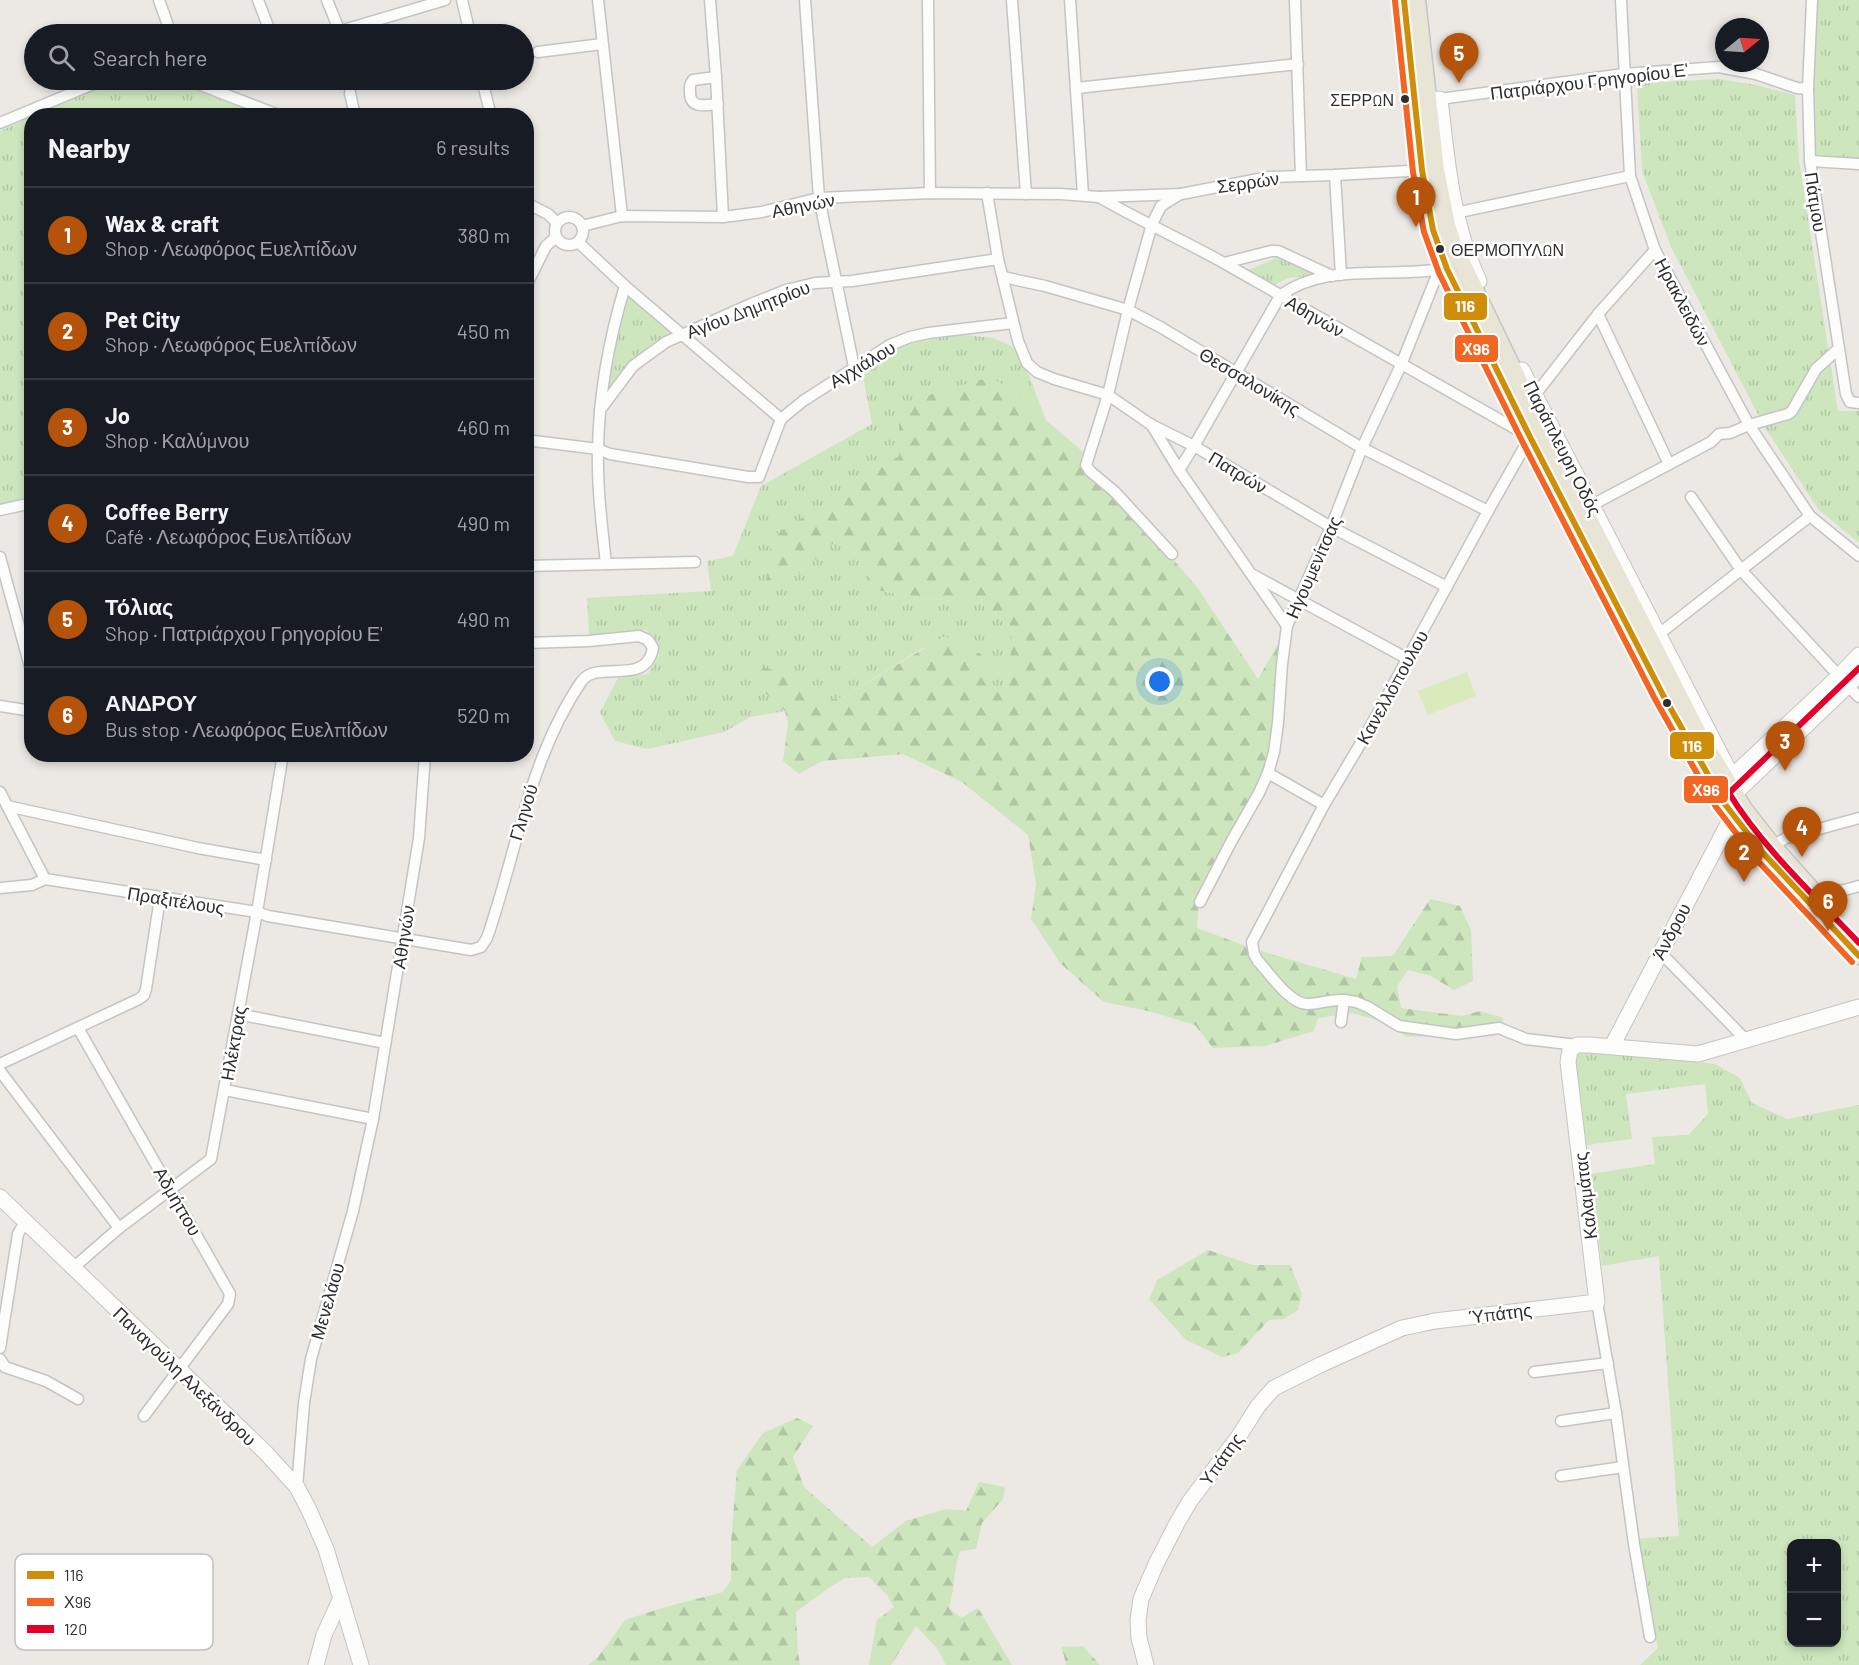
<!DOCTYPE html>
<meta charset="utf-8">
<style>
:root{--surface:#171b24;--page:#20242c;--text:#f1f3f6;--muted:#9ea1a6;--line:#363941;--accent:#b45309}
body{margin:0;font-family:Barlow,sans-serif;background:var(--page);color:var(--text)}
.controls{position:absolute;right:18px;bottom:18px;display:grid;overflow:hidden;border-radius:12px;box-shadow:0 3px 9px #0003}
.controls button{width:54px;height:54px;display:grid;place-items:center;padding:0;border:0;border-bottom:2px solid var(--line);background:var(--surface);color:var(--text);font:30px sans-serif}
.compass{position:absolute;left:1715px;top:18px;width:54px;height:54px;border-radius:50%;background:var(--surface);box-shadow:0 3px 9px #0003;rotate:72deg}
.you{position:absolute;left:1160px;top:682px;width:21px;height:21px;margin:-15px;border:4px solid #fff;border-radius:50%;background:#1a73e8;box-shadow:0 0 0 9px #1a73e833}
.badge{display:grid;place-items:center;width:39px;height:39px;border-radius:50%;background:var(--accent);color:#fff;font-size:20px;font-weight:700}
.pin{position:absolute;translate:-50% -50px;filter:drop-shadow(0 2px 3px #0008)}
.pin::after{content:'';position:absolute;top:32px;width:21px;height:18px;background:inherit;clip-path:polygon(0 0,100% 0,50% 100%)}
.list{margin:0;padding:0;list-style:none}
h2{display:flex;justify-content:space-between;align-items:center;height:78px;margin:0;padding:0 24px;font-size:26px}
h2 small{font-size:20px;font-weight:400;color:var(--muted)}
.list li{display:grid;grid-template-columns:39px 1fr auto;gap:18px;align-items:center;box-sizing:border-box;height:96px;padding:0 24px;border-top:2px solid var(--line)}
.list b{display:block;font-size:22px;white-space:nowrap}
.list p{margin:0;font-size:20px;white-space:nowrap;color:var(--muted)}
.list em{font-size:20px;font-style:normal;color:var(--muted)}
.icon{flex:none;width:33px;height:33px;fill:none;stroke:currentColor;stroke-width:2;stroke-linecap:round;stroke-linejoin:round}
.map{position:relative;flex:none;width:1859px;height:1665px;overflow:hidden}
.search{position:absolute;background:var(--surface);box-shadow:0 3px 9px #0003;left:24px;top:24px;width:510px;height:66px;display:flex;align-items:center;gap:15px;box-sizing:border-box;padding:0 21px;border-radius:33px;color:var(--muted);font-size:22px}
.panel{position:absolute;background:var(--surface);box-shadow:0 3px 9px #0003;left:24px;top:108px;width:510px;height:654px;border-radius:24px}
.map>svg:first-child{display:block}
</style>
<div class="map">
<svg width="1859" height="1665" viewBox="0 0 1859 1665">
<defs>
<pattern id="grass-tufts" width="24" height="20" patternUnits="userSpaceOnUse" patternTransform="scale(1.5)"><rect width="24" height="20" fill="#cee6be"/><path d="M3 7l-1-3M5 7V3M7 7l1-3M15 17l-1-3M17 17v-4M19 17l1-3" fill="none" stroke="#b1c6a4"/></pattern>
<pattern id="forest-firs" width="22" height="20" patternUnits="userSpaceOnUse" patternTransform="scale(1.5)"><rect width="22" height="20" fill="#cee6be"/><path d="M5 1l3.5 6h-7zM16 11l3.5 6h-7z" fill="#b1c6a4"/></pattern>
</defs>
<rect width="100%" height="100%" fill="#ece8e4"/>
<g fill="url(#grass-tufts)" fill-rule="evenodd">
<path d="M1814,0h45v159l-45,-4 -4,-68z"/>
<path d="M1720,79l35,6 40,10 4,66 39,250h21v132l-40,-33 -54,-82 -94,-181 -29,-76 -5,-88z"/>
<path d="M117,80h17l51,5 59,23 -3,8h-206z"/>
<path d="M31,117v380l-31,7v-373z"/>
<path d="M1276,258l50,17 -39,3 -14,8 -27,-15z"/>
<path d="M628,295l43,36 -18,12 -23,18 -23,33 12,-65z"/>
<path d="M964,335l29,3 20,9 15,26 18,47 -19,-19 -128,55 -49,32 -53,87 38,-33h25l12,47 46,9 62,5 33,25 -4,58 -15,2 -13,-34 -58,-6 -80,49 -34,8 -55,-22 31,28 -35,6 -26,15 -77,17 -32,-8 -15,-29 18,-34 30,-4 11,-18 -2,-14 -11,-12 -57,6 -2,-38 124,-7 -4,-30 26,-5 28,-70 111,-62 -9,-48c9,-7 17,-16 26,-22 22,-15 50,-16 75,-19z"/>
<path d="M1584,1050l22,1 109,13 25,14 12,25 35,16 72,-14v560h-219l18,-17 -25,-109 46,-3 -20,-280 -57,10 -12,-92 65,-10 -3,-27 36,-2 20,-21 -3,-30 -79,10 6,45 -46,6 -12,-85 3,-6zM1792,1544h44v98h-44z"/>
</g>
<g fill="url(#forest-firs)">
<path d="M991,377l36,24 19,19 37,32 -2,9 4,13 55,47 57,66 61,92 24,-42 -14,126 -69,136 -2,29 57,21 102,30 6,-22 31,-1 37,-57 30,7 11,24 2,51 -19,9 -23,-14 -23,-6 -11,16 4,22 61,8 18,-5 23,7 -2,8 -13,7 -81,4 -24,-15 -31,-9 -34,5 -4,13 -49,15 -52,2 -18,-23 -47,-14 -44,-9 -44,-39 -29,-44 5,-35 -8,-49 -66,-53 -59,-28 -81,7 -23,13 -16,-13 5,-38 -3,-12 -31,-28 2,-18 53,15v25l34,-8 102,-61 36,18 13,33 15,-1 3,-59 -32,-24 -62,-5 -46,-9 -13,-47h-24l-38,33 -31,6 6,-44 127,-81v-48l38,-16z"/>
<path d="M1208,1250l45,15h37l12,29 -4,16 -14,9 -15,1 -31,33 -16,4 -36,-17 -37,-41 8,-19z"/>
<path d="M797,1418l16,8 -20,31 11,30 68,60 34,-26 40,-12 20,2 13,-29 26,5 -2,12 -21,24 -6,26 -16,2c-7,19 -5,38 -11,57l12,10 17,-10 34,57h-66l-10,-18 -20,-21 -25,39h-22l8,-45 17,-13 -7,-12 -18,-18 -24,1 -18,11 -31,23 2,41 2,12h-212l10,-8 27,-37 37,-12 61,-16 8,-12v-38l6,-72 26,-37z"/>
<path d="M1083,1646l17,19h-34l-4,-18z"/>
</g>
<path fill="#d9eabb" d="M1467,672l9,24 -48,19 -10,-24z"/>
<g fill="none" stroke-linecap="round" stroke-linejoin="round">
<g stroke="#c5c4c5" stroke-width="13">
<g id="street">
<path d="M159,0l12,34"/>
<path d="M258,0l13,34"/>
<path d="M327,0l13,32"/>
<path d="M462,0l8,34"/>
<path d="M598,0l24,216"/>
<path d="M710,0l6,77 7,140"/>
<path d="M805,0l14,198 35,169"/>
<path d="M928,0l2,193"/>
<path d="M1012,0l14,194"/>
<path d="M1070,0l13,195"/>
<path d="M1295,0l6,176"/>
<path d="M1621,0l9,176 25,74 94,175 61,91 49,40"/>
<path d="M1812,0l-4,89 2,72 36,233 4,8 9,1"/>
<path d="M330,34l115,-34"/>
<path d="M538,52l64,-8"/>
<path d="M716,77l-23,3c-4,5 -3,7 -3,14 1,15 16,11 28,10"/>
<path d="M188,80l93,36"/>
<path d="M482,80l9,36"/>
<path d="M1077,88l221,-24"/>
<path d="M350,93l5,23"/>
<path d="M1440,99l184,-25 95,-7 37,7 41,14 11,1"/>
<path d="M0,123l103,-43"/>
<path d="M1810,161l49,3"/>
<path d="M1335,175l6,100"/>
<path d="M987,193l11,66 20,82 9,22 10,9 17,7 54,16 42,29 44,22 137,81 116,60"/>
<path d="M1099,197c41,24 84,43 125,66 103,58 204,117 306,174l-42,74 -120,220 -44,74 -72,137 2,12 4,7c11,12 32,43 49,43 13,0 24,-5 37,-4l-3,22"/>
<path d="M526,203l22,11 9,9"/>
<path d="M1455,213l175,-37"/>
<circle cx="569" cy="231" r="14"/>
<path d="M582,226l40,-10 101,1 39,-5 57,-14 111,-5 131,1 38,3 82,-3 88,-17 66,-2 93,-5"/>
<path d="M578,242l47,44 156,133"/>
<path d="M1224,263l47,-12h7l54,25"/>
<path d="M1003,277l42,9 83,24 34,18 200,120 126,63"/>
<path d="M526,286l20,-40 10,-9"/>
<path d="M1598,314l71,150"/>
<path d="M1531,400l67,-86 57,-64"/>
<path d="M600,410l33,-44 33,-24 85,-38 35,-14 29,-7 37,-2 146,-22"/>
<path d="M1151,424l28,46 108,156"/>
<path d="M526,440l72,9 12,5 138,23h11l22,-58 22,-18 87,-56 20,-8 18,-4 85,-10"/>
<path d="M1179,470l15,-24 86,-150c44,-34 111,-18 162,-27"/>
<path d="M1691,497l50,73 98,106"/>
<path d="M1592,505l119,-63 8,-8 11,-1 19,-8 39,-11 4,-3 24,-42 22,-20"/>
<path d="M0,510l32,-7"/>
<path d="M1172,554l-57,-62 -25,-21 -4,-6 22,-70 20,-85 24,-86 9,-18 19,-12"/>
<path d="M0,557l32,117"/>
<path d="M606,564c-4,-38 -9,-76 -8,-115 1,-55 11,-110 27,-163"/>
<path d="M526,566l169,-4"/>
<path d="M1253,575l155,84"/>
<path d="M1659,634l151,-118"/>
<path d="M1848,686l11,11"/>
<path d="M0,706l32,5"/>
<path d="M407,754l18,1"/>
<path d="M1268,773l56,32"/>
<path d="M0,792l45,87 212,33 11,4 203,34 10,-3 6,-9c30,-87 42,-179 94,-256 16,-24 65,6 72,-34l-5,-8 -9,-4 -50,5 -63,2"/>
<path d="M7,806l191,42 68,12"/>
<path d="M1773,846l13,-8 73,-20"/>
<path d="M0,888l32,-3 13,-6"/>
<path d="M1818,897l41,-11"/>
<path d="M1200,902l31,-60 28,-49 9,-20 6,-21 4,-29 4,-59 5,-38 44,-99 31,-79 39,-83 38,-95"/>
<path d="M1660,952l87,89"/>
<path d="M1344,1000l12,2 12,5 31,19 57,8 43,-6 27,11 51,6"/>
<path d="M238,1014l147,29"/>
<path d="M78,1028l152,266 -2,10 -84,112"/>
<path d="M0,1064l139,-65 5,-4 2,-6 14,-91"/>
<path d="M0,1071l119,157"/>
<path d="M225,1090l148,29"/>
<path d="M73,1268l46,-40 92,-69 46,-247 26,-158"/>
<path d="M1597,1302l19,111 18,131 16,93"/>
<path d="M0,1348l18,-114 7,-12"/>
<path d="M0,1359l5,8 41,14 32,18"/>
<path d="M1534,1372l74,-9"/>
<path d="M1561,1421l55,-8"/>
<path d="M1561,1476l62,-9"/>
<path d="M297,1487l7,-84 7,-44 42,-148 20,-92 46,-281 6,-84"/>
</g>
</g>
<g stroke="#c5c4c5" stroke-width="17">
<g id="secondary">
<path d="M1429,100l11,-1c7,62 12,124 39,182"/>
<path d="M1522,370l205,397v6"/>
<path d="M1722,786l117,-110 20,-21"/>
<path d="M1727,801l132,-126"/>
<path d="M1612,1046l116,-222 5,-7"/>
<path d="M0,1197l266,256 31,34 12,23 17,39 35,116"/>
<path d="M316,1665l8,-30 17,-37"/>
<path d="M1146,1665l-7,-27 -1,-18 3,-21 15,-35 21,-41 13,-22 49,-65 19,-30 16,-18 46,-23 82,-37 33,-7 162,-19 -29,-240 2,-12 7,-5h12l109,9 161,-47"/>
</g>
</g>
<g stroke="#c6c5c4" stroke-width="19">
<g id="primary">
<path d="M1404,0l18,170 11,60 14,39 83,168 133,258 61,108 39,50 96,103"/>
<path d="M1417,0l19,170 11,55 6,19 76,158 169,331 46,76 29,37 41,46"/>
</g>
</g>
<use href="#street" stroke="#fcfcfb" stroke-width="10"/>
<use href="#secondary" stroke="#fcfcfb" stroke-width="15"/>
<use href="#primary" stroke="#e8e4d6" stroke-width="16"/>
<g stroke="#fff" stroke-width="10">
<path id="bus-1" d="M1404,0l18,170 11,60 14,39 83,168 133,258 61,108 39,50 96,103"/>
</g>
<g stroke="#fff" stroke-width="10">
<path id="bus-2" d="M1395,1l18,171 11,60 15,41 83,168 133,258 61,108 40,52 96,103"/>
</g>
<g stroke="#fff" stroke-width="10">
<path id="bus-3" d="M1859,668l-130,125c33,54 86,103 130,150"/>
</g>
<use href="#bus-1" stroke="#cf8e09" stroke-width="6"/>
<use href="#bus-2" stroke="#f26522" stroke-width="6"/>
<use href="#bus-3" stroke="#e4002b" stroke-width="6"/>
</g>
<g fill="#2e2e2e" stroke="#fff" stroke-width="2">
<circle cx="1405" cy="99" r="5"/>
<circle cx="1440" cy="249" r="5"/>
<circle cx="1667" cy="703" r="5"/>
</g>
<g text-anchor="middle" dominant-baseline="central" stroke-width="5" stroke-linejoin="round" paint-order="stroke">
<g font-size="16" fill="#2e2e2e" stroke="#fff" text-anchor="end">
<text x="1394" y="99">ΣΕΡΡΩΝ</text>
<text x="1451" y="249" text-anchor="start">ΘΕΡΜΟΠΥΛΩΝ</text>
</g>
<g font-size="18" fill="#2e2e2e" stroke="#fff">
<text transform="translate(1589 81) rotate(-7)">Πατριάρχου Γρηγορίου Ε'</text>
<text transform="translate(1248 182) rotate(-8)">Σερρών</text>
<text transform="translate(1816 202) rotate(81)">Πάτμου</text>
<text transform="translate(803 205) rotate(-11)">Αθηνών</text>
<text transform="translate(1683 302) rotate(62)">Ηρακλειδών</text>
<text transform="translate(748 309) rotate(-21)">Αγίου Δημητρίου</text>
<text transform="translate(1315 316) rotate(30)">Αθηνών</text>
<text transform="translate(862 364) rotate(-31)">Αγχιάλου</text>
<text transform="translate(1250 381) rotate(31)">Θεσσαλονίκης</text>
<text transform="translate(1563 448) rotate(63)">Παράπλευρη Οδός</text>
<text transform="translate(1238 472) rotate(31)">Πατρών</text>
<text transform="translate(1313 567) rotate(-66)">Ηγουμενίτσας</text>
<text transform="translate(1392 687) rotate(-61)">Κανελλόπουλου</text>
<text transform="translate(523 812) rotate(-73)">Γληνού</text>
<text transform="translate(176 900) rotate(9)">Πραξιτέλους</text>
<text transform="translate(1671 931) rotate(-62)">Άνδρου</text>
<text transform="translate(403 937) rotate(-81)">Αθηνών</text>
<text transform="translate(233 1043) rotate(-80)">Ηλέκτρας</text>
<text transform="translate(1585 1196) rotate(-97)">Καλαμάτας</text>
<text transform="translate(178 1201) rotate(60)">Αδμήττου</text>
<text transform="translate(327 1301) rotate(-74)">Μενελάου</text>
<text transform="translate(1500 1313) rotate(-7)">Ύπάτης</text>
<text transform="translate(185 1376) rotate(44)">Παναγούλη Αλεξάνδρου</text>
<text transform="translate(1221 1459) rotate(-54)">Υπάτης</text>
</g>
</g>
<rect x="15" y="1554" width="198" height="96" rx="9" fill="#fff" stroke="#c0c0c0" stroke-width="1.5"/>
<rect x="27" y="1571" width="27" height="8" fill="#cf8e09"/>
<rect x="27" y="1598" width="27" height="8" fill="#f26522"/>
<rect x="27" y="1625" width="27" height="8" fill="#e4002b"/>
<g font-size="16" fill="#2e2e2e">
<text x="64" y="1581">116</text>
<text x="64" y="1608">Χ96</text>
<text x="64" y="1635">120</text>
</g>
<g stroke="#fff" stroke-width="2">
<rect x="1443" y="292" width="45" height="29" rx="6" fill="#cf8e09"/>
<rect x="1454" y="334" width="45" height="29" rx="6" fill="#f26522"/>
<rect x="1669" y="731" width="46" height="29" rx="6" fill="#cf8e09"/>
<rect x="1683" y="775" width="46" height="29" rx="6" fill="#f26522"/>
</g>
<g font-size="16" text-anchor="middle" font-weight="bold" fill="#fff">
<text x="1465" y="312">116</text>
<text x="1476" y="355">Χ96</text>
<text x="1692" y="752">116</text>
<text x="1706" y="796">Χ96</text>
</g>
</svg>
<div class="controls">
<button>+</button>
<button>−</button>
</div>
<svg class="compass" viewBox="-18 -18 36 36"><path d="M0-13l5 13h-10z" fill="#e53935"/><path d="M0 13l5-13h-10z" fill="#9ea1a6"/></svg>
<div class="you"></div>
<div class="pin badge" style="left:1416px;top:227px">1</div>
<div class="pin badge" style="left:1744px;top:882px">2</div>
<div class="pin badge" style="left:1785px;top:771px">3</div>
<div class="pin badge" style="left:1802px;top:857px">4</div>
<div class="pin badge" style="left:1459px;top:83px">5</div>
<div class="pin badge" style="left:1828px;top:931px">6</div>
<div class="search"><svg class="icon" aria-label="search" viewBox="0 0 24 24"><circle cx="10" cy="10" r="6"/><path d="M15 15l6 6"/></svg>Search here</div>
<section class="panel">
<h2>Nearby<small>6 results</small></h2>
<ul class="list">
<li><span class="badge">1</span><div><b>Wax &amp; craft</b><p>Shop · Λεωφόρος Ευελπίδων</p></div><em>380 m</em></li>
<li><span class="badge">2</span><div><b>Pet City</b><p>Shop · Λεωφόρος Ευελπίδων</p></div><em>450 m</em></li>
<li><span class="badge">3</span><div><b>Jo</b><p>Shop · Καλύμνου</p></div><em>460 m</em></li>
<li><span class="badge">4</span><div><b>Coffee Berry</b><p>Café · Λεωφόρος Ευελπίδων</p></div><em>490 m</em></li>
<li><span class="badge">5</span><div><b>Τόλιας</b><p>Shop · Πατριάρχου Γρηγορίου Ε'</p></div><em>490 m</em></li>
<li><span class="badge">6</span><div><b>ΑΝΔΡΟΥ</b><p>Bus stop · Λεωφόρος Ευελπίδων</p></div><em>520 m</em></li>
</ul>
</section>
</div>
